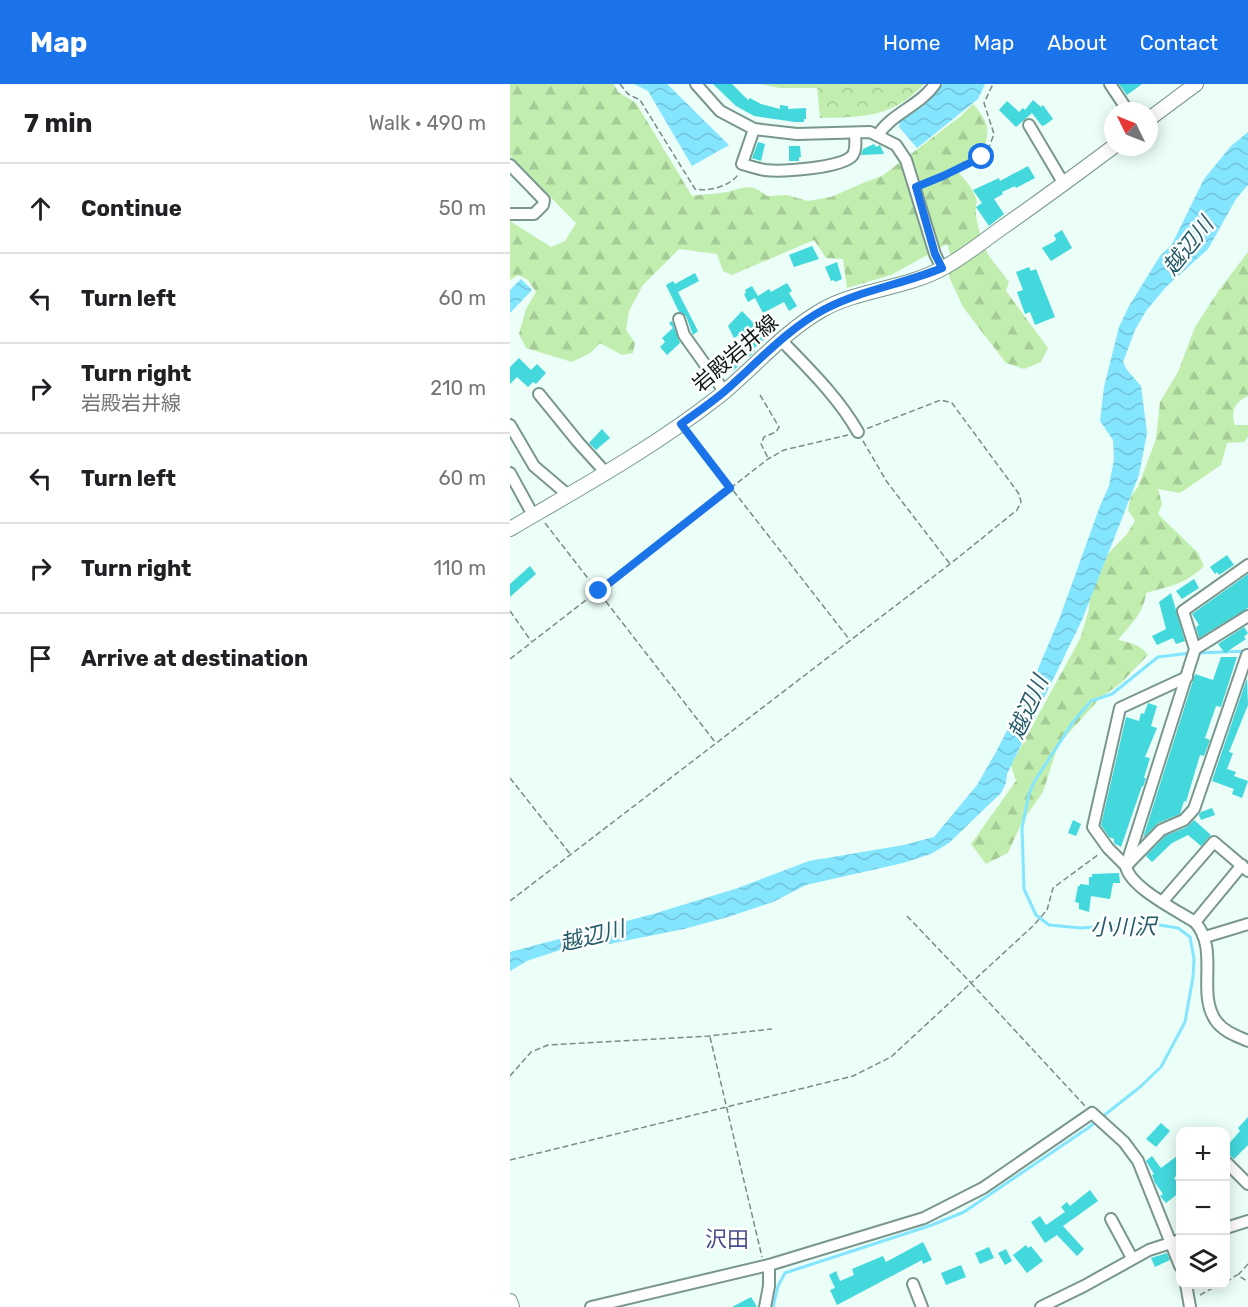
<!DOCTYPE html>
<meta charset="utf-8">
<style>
:root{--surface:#fff;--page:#f6f6f6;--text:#202124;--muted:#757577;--line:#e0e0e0;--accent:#1a73e8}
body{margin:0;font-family:Rubik,"Noto Sans JP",sans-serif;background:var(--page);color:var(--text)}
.controls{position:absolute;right:18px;bottom:18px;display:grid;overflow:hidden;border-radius:12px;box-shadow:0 3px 15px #0003}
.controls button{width:54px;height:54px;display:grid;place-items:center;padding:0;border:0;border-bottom:2px solid var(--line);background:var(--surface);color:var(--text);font:30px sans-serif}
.compass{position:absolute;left:594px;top:18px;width:54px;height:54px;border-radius:50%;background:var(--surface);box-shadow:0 3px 15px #0003;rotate:313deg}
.stop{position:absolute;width:18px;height:18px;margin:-14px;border:4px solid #1a73e8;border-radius:50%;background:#fff}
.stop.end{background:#1a73e8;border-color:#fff;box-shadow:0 2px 6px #0008}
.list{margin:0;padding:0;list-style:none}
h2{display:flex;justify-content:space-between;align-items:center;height:78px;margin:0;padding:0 24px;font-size:26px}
h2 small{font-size:20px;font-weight:400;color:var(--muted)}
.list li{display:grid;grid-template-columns:39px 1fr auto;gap:18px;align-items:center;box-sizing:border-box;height:90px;padding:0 24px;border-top:2px solid var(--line)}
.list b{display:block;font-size:22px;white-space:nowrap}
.list p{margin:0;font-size:20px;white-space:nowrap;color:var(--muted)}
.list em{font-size:20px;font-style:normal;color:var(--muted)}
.icon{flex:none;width:33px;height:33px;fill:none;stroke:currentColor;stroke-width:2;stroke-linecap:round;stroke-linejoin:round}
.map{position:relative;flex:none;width:738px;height:1223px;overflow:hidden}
header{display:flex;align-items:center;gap:36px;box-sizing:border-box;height:84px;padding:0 30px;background:var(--accent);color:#fff}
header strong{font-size:28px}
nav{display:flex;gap:33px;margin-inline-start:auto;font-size:21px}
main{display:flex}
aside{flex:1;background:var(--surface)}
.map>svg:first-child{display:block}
</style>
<header>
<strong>Map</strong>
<nav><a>Home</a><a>Map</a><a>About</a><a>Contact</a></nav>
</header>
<main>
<aside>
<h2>7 min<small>Walk · 490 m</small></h2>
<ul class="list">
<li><svg class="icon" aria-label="ahead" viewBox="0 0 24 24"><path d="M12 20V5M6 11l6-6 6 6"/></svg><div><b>Continue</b></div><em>50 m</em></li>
<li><svg class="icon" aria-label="left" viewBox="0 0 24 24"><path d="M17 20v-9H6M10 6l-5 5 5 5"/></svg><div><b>Turn left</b></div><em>60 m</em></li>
<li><svg class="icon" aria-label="right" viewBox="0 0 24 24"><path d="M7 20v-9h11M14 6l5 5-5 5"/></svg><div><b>Turn right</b><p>岩殿岩井線</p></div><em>210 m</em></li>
<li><svg class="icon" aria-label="left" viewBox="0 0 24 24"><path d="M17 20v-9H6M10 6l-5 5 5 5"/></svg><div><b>Turn left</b></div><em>60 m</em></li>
<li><svg class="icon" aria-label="right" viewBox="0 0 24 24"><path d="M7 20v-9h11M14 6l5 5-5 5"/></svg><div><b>Turn right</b></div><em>110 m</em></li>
<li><svg class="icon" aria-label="arrive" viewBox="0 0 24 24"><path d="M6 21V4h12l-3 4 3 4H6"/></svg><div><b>Arrive at destination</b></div></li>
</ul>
</aside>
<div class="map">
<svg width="738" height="1223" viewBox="0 0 738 1223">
<defs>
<pattern id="forest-firs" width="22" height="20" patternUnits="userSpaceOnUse" patternTransform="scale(1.5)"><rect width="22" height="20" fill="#c1eeaf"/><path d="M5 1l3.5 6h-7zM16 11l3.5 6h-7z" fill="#a5cc96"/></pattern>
<pattern id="park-crowns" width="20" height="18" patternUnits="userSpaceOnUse" patternTransform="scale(1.5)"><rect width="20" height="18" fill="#c1eeaf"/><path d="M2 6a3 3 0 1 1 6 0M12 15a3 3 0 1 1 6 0" fill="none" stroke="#a5cc96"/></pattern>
<pattern id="water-waves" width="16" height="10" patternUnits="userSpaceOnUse" patternTransform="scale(1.5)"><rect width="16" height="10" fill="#84e5fe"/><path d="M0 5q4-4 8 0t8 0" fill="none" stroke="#71c4d9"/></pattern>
</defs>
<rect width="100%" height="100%" fill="#ebfef8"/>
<g fill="url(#forest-firs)">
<path d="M0,0h104l4,8 18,11 56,93c12,-2 23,-2 35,-4 18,-4 23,-10 40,4l20,-1 21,6 23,-4 32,-14 19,-7 79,-60 12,-12c17,19 18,28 8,51l-11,6 -11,12c9,10 15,17 18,29 -5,10 6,45 12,54 6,9 14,17 20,26l-3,9 42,57 -7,14 -17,7 -18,-6 -43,-56 -14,-30 3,-18 -5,-15 -56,31 -44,13 -4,-29 -17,-1 -12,-18 -82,35 -9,-4 -6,-17 -38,-5 -36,36 -14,26 -3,19 9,13 -2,10 -11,2 -22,-12 -10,10 -18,9 -46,-14 -7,-14 7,-25 10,-17 -8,-12 -10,-5 -8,5v-59l41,26 14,-6 11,-18 -66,-67z"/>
<path d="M738,168v144c-13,6 -18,15 -13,29h13v12l-4,5 -17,1 -6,22 -41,28 -22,-4 4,15 -4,10 40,39 6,13c-18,18 -34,20 -58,27 -2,20 -16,32 -28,47 12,3 22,4 30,15l-27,28 -21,15 -42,47 -15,47 -21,30 -14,31 -22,11 -15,-20 45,-63 -5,-16 69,-126 9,-30 1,-18 14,-33 23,-24 8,-13 -7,-11 3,-14 7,-9 18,-48 4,-37 18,-30 17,-45 24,-37z"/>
</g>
<path fill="url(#park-crowns)" d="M249,0h165c-32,34 -61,33 -104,34l-3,-30h-37z"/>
<g fill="url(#water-waves)">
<path d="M124,0h33l62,61 -37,21 -44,-75z"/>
<path d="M433,0h42l-7,15 -61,49 -18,-21 1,-6 23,-15z"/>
<path d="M738,48v53l-12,14 -28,50 -42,38 -20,24 -11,19 -12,32 4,8 14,16 6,47 -8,42 -57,145 -75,154 -1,9 -5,10 -52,50 -18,11 -28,9 -97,22 -33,17 -45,15 -44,12 -75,15 -43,4 -39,13 -17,10v-14l3,-1h-3v-4l143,-38 85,-26 71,-27 95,-16 30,-8 43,-52 19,-33 39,-76 25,-59 40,-111 9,-20 5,-27 -1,-19 -13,-19 4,-34 15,-60 10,-21 31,-50 12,-12 32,-65 27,-33z"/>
<path d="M11,195l11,11 -22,23v-23z"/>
</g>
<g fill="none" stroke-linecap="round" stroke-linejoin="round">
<g stroke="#84e5fe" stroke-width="3">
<path d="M688,569l50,-2"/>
<path d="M263,1223l5,-21 7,-13 147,-48 32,-13 124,-84 52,-41 21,-20 24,-45 8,-45 1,-18 -4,-22 -12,-9 -31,-5 -66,5 -32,-3 -13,-10 -12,-26 -2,-61 7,-34 5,-12 39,-60 18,-21 21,-7 46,-37 33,-4"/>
</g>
</g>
<g fill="#43d8db">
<path d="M203,0h19l16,16 2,-2 11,6 19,5v-4l8,1v3l18,-1v11h-2v3h-9l-41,-6 -18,-10z"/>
<path d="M609,0h23l-15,11z"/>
<path d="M523,16l8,7 2,-2 10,14 -8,6 -3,1 -10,-13 -16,14 -17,-17 8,-9 12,11 4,-4 2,2z"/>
<path d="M248,58l7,2 -4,17 -9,-3z"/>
<path d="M364,60l2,3 4,-2 4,9 -23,1 2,-6z"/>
<path d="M279,62h11l1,11h-2v4h-10z"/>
<path d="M518,82l7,12 -19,10 -1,-2 -13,6 1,2 -9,5 10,15 -15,12 -13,-19 6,-4 -9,-13 26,-12 1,3z"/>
<path d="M552,146l10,18 -21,13 -9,-13 13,-7 1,-2 -2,-4z"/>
<path d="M302,162l7,13 -25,8 -5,-12z"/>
<path d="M327,178l5,17 -7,3 -1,-2 -3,1 -6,-14z"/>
<path d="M519,183l2,4 5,-2 19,48 -20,8 -5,-13 -5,2 -8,-22 6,-2 -7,-18z"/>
<path d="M185,189l4,8 -21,11 20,39 -5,4 -7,-19 -7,-4 -13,-27 7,-4 2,3z"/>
<path d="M277,199l5,8 -3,2 8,13 -8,5 -5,-9 -21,11 -8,-15 -7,4 -4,-8 2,-1 -1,-3 7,-4 6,10 11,-7 2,3z"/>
<path d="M232,227l25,26 -14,12 2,2 -6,6 -5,-4 3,-3 -9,-8 7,-7 -2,-2 -9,5 -6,-12z"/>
<path d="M162,237l8,22 -13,12 -7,-8 5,-5 -3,-4 11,-10 -4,-5z"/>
<path d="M216,269l12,13 -5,5 -2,-2 -8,7 -9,-11z"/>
<path d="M9,274l12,12 6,-6 9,9 -10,11 -3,-2 -5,5 -11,-10 -7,7v-17z"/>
<path d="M92,345l8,9 -14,12 -7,-7z"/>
<path d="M717,471l7,10 -15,10 -2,-3 -2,2 -5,-7z"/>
<path d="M20,482l6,8 -26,23v-13z"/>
<path d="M738,490v34l-49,30 -3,-11 3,-2 -7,-11z"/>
<path d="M684,495l5,9 -17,11 -6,-8z"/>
<path d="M661,509l14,48 -9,3 -3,-6 -16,7 -5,-9 14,-7 -7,-27z"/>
<path d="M734,543l4,6 -4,4 2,2 -21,14 -7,-9z"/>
<path d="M711,573h16l-16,50 -5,-1 -11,32 5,2 -6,16 -4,-1 -14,47 -2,-1 -4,13 -22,9 -15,15 52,-164 18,6z"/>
<path d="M737,594l1,27 -19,47 4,1 -6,16 9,3 -2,4 14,5 -6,17 -10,-4 2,-5 -22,-8z"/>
<path d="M638,619l9,3 -6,20 6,2 -12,29 5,1 -6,20h2l-3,9 -1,-1 -21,61 -7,-4v-4l-5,-2 -8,-12 25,-108 13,4 2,-8 3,1z"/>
<path d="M702,724l3,7 -14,5 -2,-5 2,-3z"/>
<path d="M563,736l8,4 -5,12 -8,-3z"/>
<path d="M684,736l17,15 -10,11 -13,-11 -16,8 -20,19 -6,-6 19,-20 22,-9z"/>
<path d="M609,789l1,10h-7l-3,16 -19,-3 -2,16 -10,-3v-6l-4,-1 3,-16h2v-2l9,1v-8h3v-3z"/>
<path d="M738,1033v28l-14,14 -8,-7v-5l14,-16 -2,-3z"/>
<path d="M651,1039l9,8 -14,16 -10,-8z"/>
<path d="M642,1072l9,12 16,-12 3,4v12l-6,6 6,8v6l-14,11 -6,-7 3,-2 -8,-11 -3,-8 2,-1 -8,-13z"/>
<path d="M580,1106l8,11 -35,25 21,23 -7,7 -20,-21 -12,8 -14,-21 9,-6 6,9 19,-13 -4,-5 6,-5 3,4z"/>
<path d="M413,1158l9,18 -9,4 -1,-4 -85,45 -7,-15 5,-2 -6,-13 7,-4 4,10 14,-6 -2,-6 31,-13 3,6z"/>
<path d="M516,1161l2,3 3,-2 12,15 -16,12 -14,-18z"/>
<path d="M479,1163l5,11 -14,6 -5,-11z"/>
<path d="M496,1165l6,12 -7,4 -7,-12z"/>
<path d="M657,1169l3,7 -15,7 -4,-9z"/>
<path d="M451,1181l5,12 -20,8 -5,-12z"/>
<path d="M241,1213l6,10h-25z"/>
</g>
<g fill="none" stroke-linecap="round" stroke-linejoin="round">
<g stroke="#79978e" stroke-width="14">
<g id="minor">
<path d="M186,0l24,27 34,18 43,5 73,-2 26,13 10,15 29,94 7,15"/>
<path d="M600,0l18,27"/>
<path d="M519,41l35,59"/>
<path d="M244,45l-12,35c8,2 16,5 23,6 17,2 76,-2 87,-14 5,-6 3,-16 3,-23"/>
<path d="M368,51c14,-22 42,-29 57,-51"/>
<path d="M0,81l34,35 -1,5 -9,9h-24"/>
<path d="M169,235l5,16 40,56"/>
<path d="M271,256c28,29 57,57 77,92"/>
<path d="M29,310l39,48 28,31"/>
<path d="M0,341l24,41 34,29"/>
<path d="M0,389l23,42"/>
<path d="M738,481l-65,46 12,38 -69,217c3,21 52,45 69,56 25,28 1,71 21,99 8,11 21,15 32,20"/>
<path d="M685,565l53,-33"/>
<path d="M677,593l-67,31 -27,119 15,21 18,18 35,-36 23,-10 10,-11 53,-154"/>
<path d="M652,818l52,-60 34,29"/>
<path d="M685,838l47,-57"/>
<path d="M695,853l43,-13"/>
<path d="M716,1078l22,22"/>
<path d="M601,1135l21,39"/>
<path d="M716,1144l22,-7"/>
<path d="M403,1200l9,23"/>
<path d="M676,1200l4,23"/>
<path d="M81,1223l178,-42 155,-47 59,-30 109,-75 32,29 14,19 42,105"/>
<path d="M255,1223l4,-21v-21"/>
<path d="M531,1223l43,-21 65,-36 31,-10"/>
</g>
</g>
<g stroke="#79978e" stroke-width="16">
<g id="major">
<path d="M639,35l47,-35"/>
<path d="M0,445c70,-41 143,-81 208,-132 35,-28 64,-64 104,-87 37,-21 83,-21 121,-42 21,-11 40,-27 60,-41 37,-26 74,-53 110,-80"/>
<path d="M0,1217l2,6"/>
</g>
</g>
<g stroke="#7c8b87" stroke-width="1.5" stroke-dasharray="6 3" stroke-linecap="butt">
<path d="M110,0l8,10 12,6 55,89c13,3 37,-3 44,-16"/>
<path d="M415,100l57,-27 7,-10 5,-13 -10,-31 9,-19"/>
<path d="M250,311l19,32 -3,5 -12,5 -3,7 7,14"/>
<path d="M179,350l160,205"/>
<path d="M353,357l24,41 63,82"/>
<path d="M35,439l170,219"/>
<path d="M0,527l21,30"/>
<path d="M0,575l258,-200 16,-9 64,-15"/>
<path d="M0,694l61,77"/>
<path d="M0,817l440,-337 67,-54 4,-8 -2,-8 -67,-91 -11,-3 -75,29"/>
<path d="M397,832l64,67 62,-57 14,-16 6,-22 46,-34"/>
<path d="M200,953l52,220"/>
<path d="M0,992l21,-24 17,-7 161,-9 63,-7"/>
<path d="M0,1076l343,-84 38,-19 80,-74 114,123"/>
<path d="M738,1180l-10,11 10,7"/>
<path d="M716,1198l11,-7"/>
<path d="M690,1211l20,-11"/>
</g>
<use href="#minor" stroke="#fff" stroke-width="10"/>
<use href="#major" stroke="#fff" stroke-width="14"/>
</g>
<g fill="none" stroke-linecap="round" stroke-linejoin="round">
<path stroke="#1a73e8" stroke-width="8" d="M89,507l131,-103 -49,-64c15,-11 30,-21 44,-33 32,-28 62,-62 100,-82 36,-19 79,-25 117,-41l-7,-14 -19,-67 27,-11 39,-19"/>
</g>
<g text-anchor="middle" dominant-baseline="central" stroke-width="5" stroke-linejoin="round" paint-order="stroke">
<g font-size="21" fill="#0e1916" stroke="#fff">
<text transform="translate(225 269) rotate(-41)">岩殿岩井線</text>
</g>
<g font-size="22" font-style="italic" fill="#255c69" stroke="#fff">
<text transform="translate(678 162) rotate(-52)">越辺川</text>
<text transform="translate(518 623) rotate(-66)">越辺川</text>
<text transform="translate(613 843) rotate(-1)">小川沢</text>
<text transform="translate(82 852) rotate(-14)">越辺川</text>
</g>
<g font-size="22" fill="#474e8c" stroke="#fff">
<text x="217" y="1155">沢田</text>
</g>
</g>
</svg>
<div class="controls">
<button>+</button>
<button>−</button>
<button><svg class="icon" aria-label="layers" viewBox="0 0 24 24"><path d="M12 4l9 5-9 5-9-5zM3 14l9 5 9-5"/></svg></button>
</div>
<svg class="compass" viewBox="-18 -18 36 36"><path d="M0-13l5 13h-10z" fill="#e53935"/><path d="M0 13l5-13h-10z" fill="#757577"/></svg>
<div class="stop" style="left:472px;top:73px"></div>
<div class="stop end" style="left:89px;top:507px"></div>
</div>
</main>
